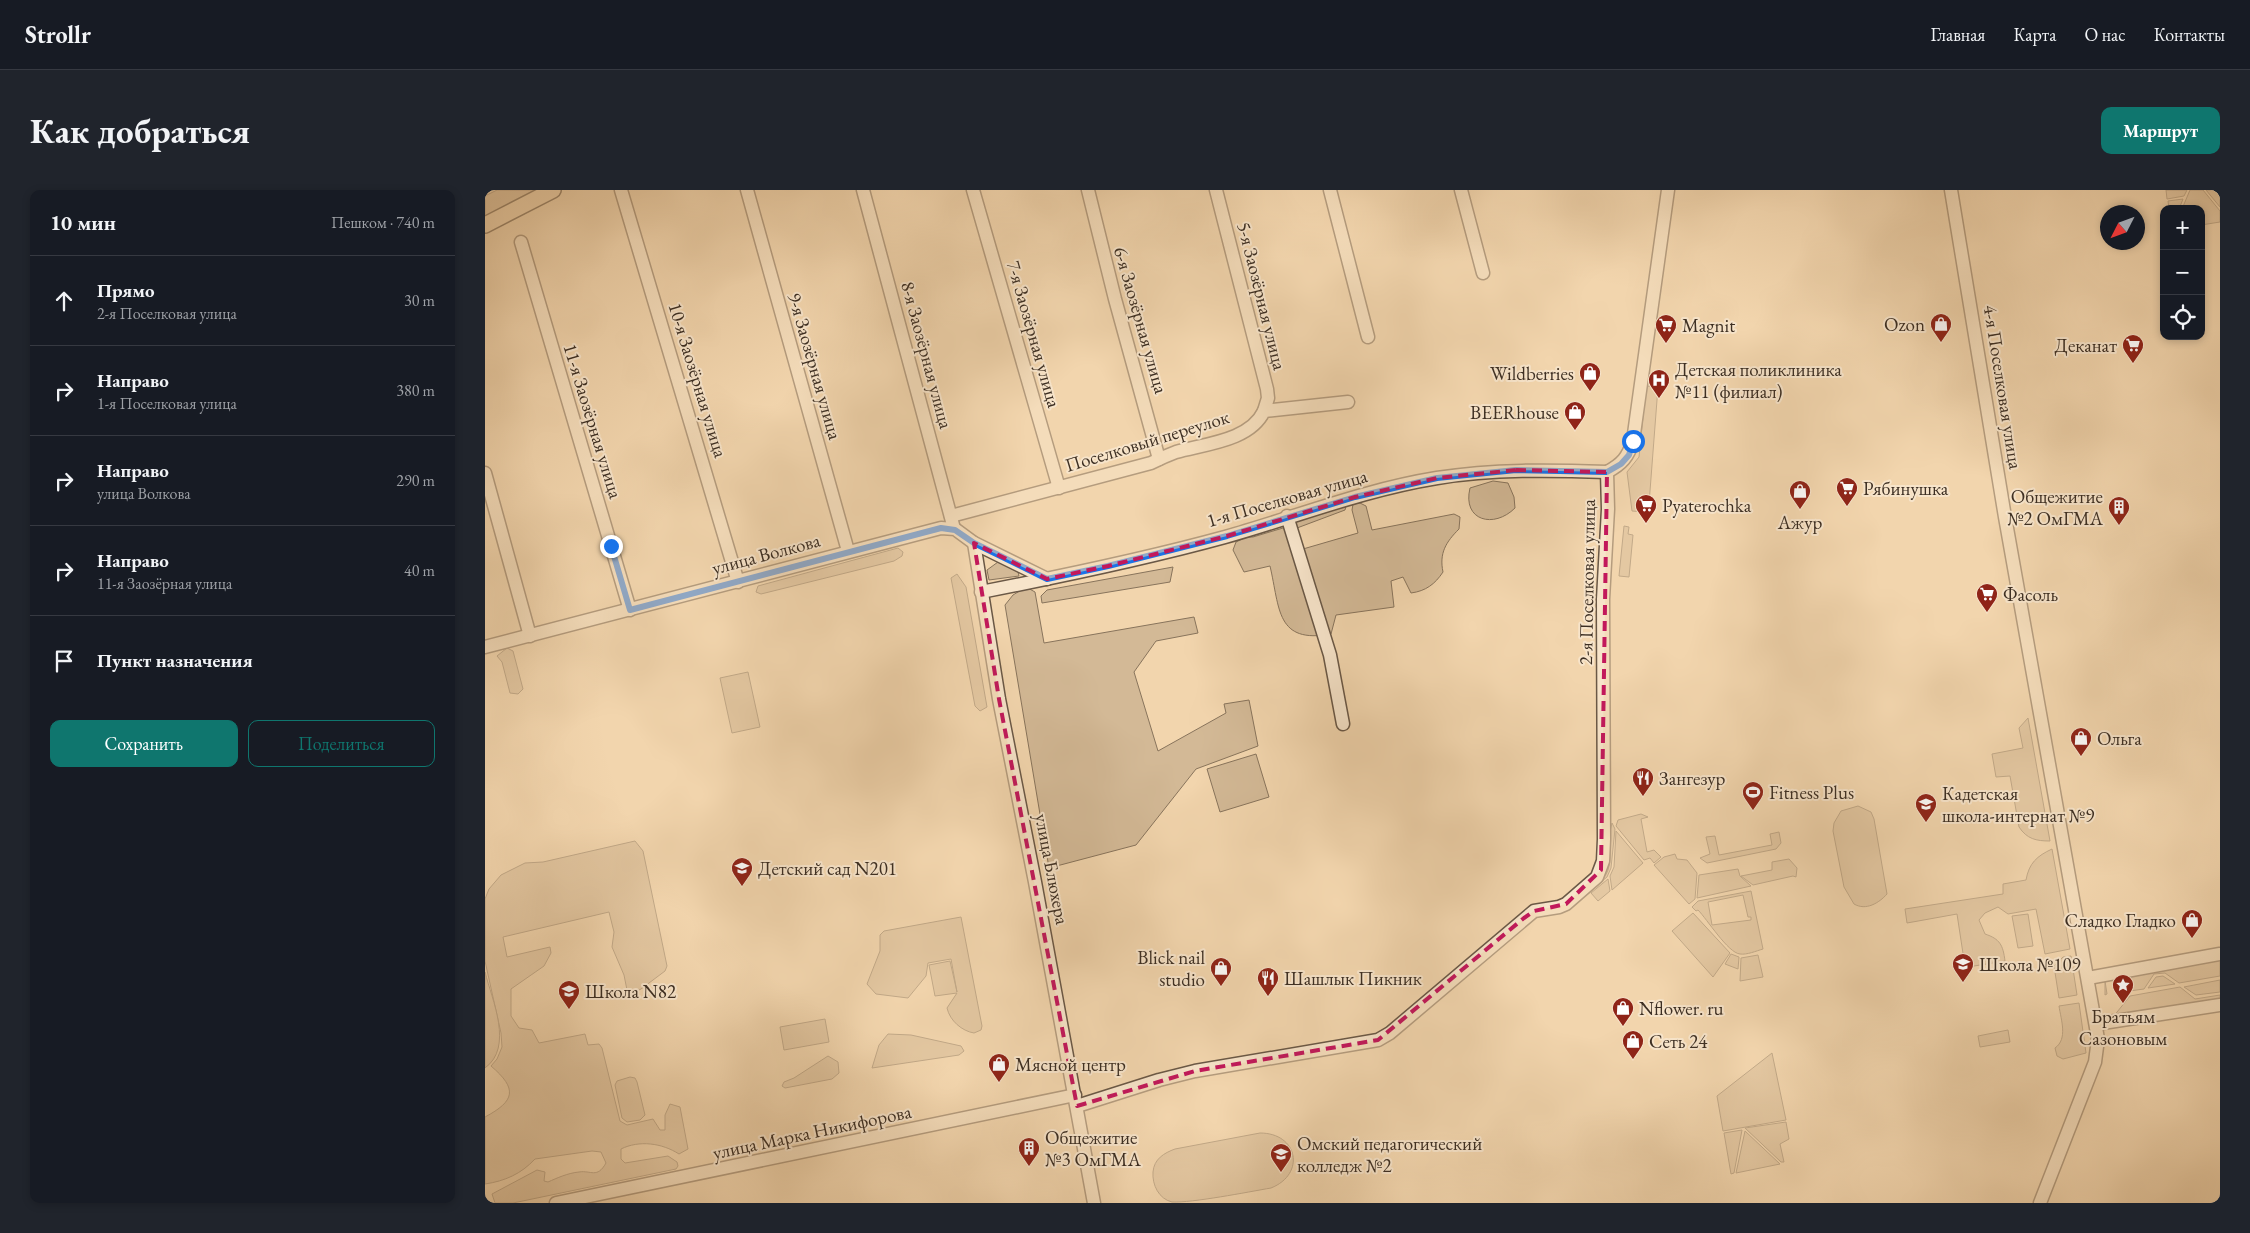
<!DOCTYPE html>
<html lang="ru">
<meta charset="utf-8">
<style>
:root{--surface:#171b24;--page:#20242c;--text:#f1f3f6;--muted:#9ea1a6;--line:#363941;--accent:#0f766e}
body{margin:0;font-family:"EB Garamond",serif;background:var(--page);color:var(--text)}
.controls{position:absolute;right:15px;top:15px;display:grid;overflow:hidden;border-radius:10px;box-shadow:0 2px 8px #0003}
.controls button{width:45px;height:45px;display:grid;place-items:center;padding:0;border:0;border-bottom:1px solid var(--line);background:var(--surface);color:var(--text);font:25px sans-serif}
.compass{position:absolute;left:1615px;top:15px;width:45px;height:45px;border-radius:50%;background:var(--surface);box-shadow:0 2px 8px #0003;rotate:228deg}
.stop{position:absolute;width:15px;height:15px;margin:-11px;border:4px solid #1a73e8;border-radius:50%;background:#fff}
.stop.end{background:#1a73e8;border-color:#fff;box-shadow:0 1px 5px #0008}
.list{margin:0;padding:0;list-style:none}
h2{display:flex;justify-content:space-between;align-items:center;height:65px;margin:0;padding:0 20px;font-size:21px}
h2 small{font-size:16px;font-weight:400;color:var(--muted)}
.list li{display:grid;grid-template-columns:32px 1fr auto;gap:15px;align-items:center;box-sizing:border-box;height:90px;padding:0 20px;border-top:1px solid var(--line)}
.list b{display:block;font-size:19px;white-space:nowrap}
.list p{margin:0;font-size:16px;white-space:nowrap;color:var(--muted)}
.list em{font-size:16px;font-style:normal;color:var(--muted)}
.actions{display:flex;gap:10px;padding:15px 20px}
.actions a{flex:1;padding:11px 0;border:1px solid var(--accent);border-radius:10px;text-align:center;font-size:18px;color:var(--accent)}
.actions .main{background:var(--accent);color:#fff}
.icon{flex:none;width:28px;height:28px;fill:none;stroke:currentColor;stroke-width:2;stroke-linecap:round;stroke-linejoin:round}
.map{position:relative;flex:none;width:1735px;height:1013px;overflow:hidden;border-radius:10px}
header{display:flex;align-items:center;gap:30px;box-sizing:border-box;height:70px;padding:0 25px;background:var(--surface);border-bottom:1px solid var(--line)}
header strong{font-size:24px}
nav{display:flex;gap:28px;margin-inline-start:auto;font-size:18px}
.intro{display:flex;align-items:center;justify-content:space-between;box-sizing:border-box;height:120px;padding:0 30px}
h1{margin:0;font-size:35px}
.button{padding:12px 22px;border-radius:10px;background:var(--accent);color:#fff;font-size:18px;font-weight:700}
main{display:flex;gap:30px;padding:0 30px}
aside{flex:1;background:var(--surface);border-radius:10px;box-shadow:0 2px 8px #0003}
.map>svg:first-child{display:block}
</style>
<header>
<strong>Strollr</strong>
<nav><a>Главная</a><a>Карта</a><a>О нас</a><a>Контакты</a></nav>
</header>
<div class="intro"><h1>Как добраться</h1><a class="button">Маршрут</a></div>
<main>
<aside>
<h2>10 мин<small>Пешком · 740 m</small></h2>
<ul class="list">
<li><svg class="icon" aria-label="ahead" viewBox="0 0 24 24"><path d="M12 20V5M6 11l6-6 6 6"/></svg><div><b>Прямо</b><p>2-я Поселковая улица</p></div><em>30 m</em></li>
<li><svg class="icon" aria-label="right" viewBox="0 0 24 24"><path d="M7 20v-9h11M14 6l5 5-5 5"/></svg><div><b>Направо</b><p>1-я Поселковая улица</p></div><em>380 m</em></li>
<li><svg class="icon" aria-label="right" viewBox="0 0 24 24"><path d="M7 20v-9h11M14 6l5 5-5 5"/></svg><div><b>Направо</b><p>улица Волкова</p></div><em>290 m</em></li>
<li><svg class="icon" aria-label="right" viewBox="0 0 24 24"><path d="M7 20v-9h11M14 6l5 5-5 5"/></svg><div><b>Направо</b><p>11-я Заозёрная улица</p></div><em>40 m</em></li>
<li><svg class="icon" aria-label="arrive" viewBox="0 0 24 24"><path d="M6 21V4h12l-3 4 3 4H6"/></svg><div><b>Пункт назначения</b></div></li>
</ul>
<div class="actions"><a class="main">Сохранить</a><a>Поделиться</a></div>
</aside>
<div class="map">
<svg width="1735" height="1013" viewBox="0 0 1735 1013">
<rect width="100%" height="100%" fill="#f2d5ad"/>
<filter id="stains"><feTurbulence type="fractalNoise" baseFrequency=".004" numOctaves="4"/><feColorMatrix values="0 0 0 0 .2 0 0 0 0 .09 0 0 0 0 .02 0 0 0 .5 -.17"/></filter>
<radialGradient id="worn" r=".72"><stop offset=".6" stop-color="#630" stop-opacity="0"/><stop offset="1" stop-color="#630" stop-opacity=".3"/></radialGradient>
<g fill="#d3b996" stroke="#88745c" fill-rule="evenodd">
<path d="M12,0h40l-52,27v-21z"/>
<path d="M1681,0h21l-3,6 -17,3z"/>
<path d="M1705,0h13l17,21v11l-19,3v-16h-19z"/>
<path d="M1721,0h14v17z"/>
<path d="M1698,9l-4,10h-10l-1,-8z"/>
<path d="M1161,196l12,1 -9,117 -5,8 -12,-1 -5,-39 12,-15z"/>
<path d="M1008,291l15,2 6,14 1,11c-21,21 -53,13 -45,-20z"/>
<path d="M875,313l6,3 6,24 82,-16 6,3 -1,12c-13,13 -20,24 -16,43 -8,12 -17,19 -32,21l-8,-16 -12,4 3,26 -58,8 -5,19c-55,10 -51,-25 -61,-68l-26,6 -11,-22 3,-8 10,-5h7l30,-9 13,-10 50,-12 -1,4 -48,18 6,21 55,-16 -6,-23 1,-6z"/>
<path d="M1139,336l5,1 -1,7 5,1 -4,42 -10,-1z"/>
<path d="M413,358l5,4 -1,4 -8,5 -133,33 -5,-2 2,-6z"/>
<path d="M513,372l20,10 1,4 -30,4 -2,-10z"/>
<path d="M688,377l-3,15 -128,21 -1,-7 6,-6z"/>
<path d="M472,384l9,13 21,120 -7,4 -5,-5 -24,-128z"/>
<path d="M541,397l9,5 9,51 150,-26 4,16 -42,8 -22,31 24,79 68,-38 -2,-9 25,-4 9,46 -62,23 -60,76 -87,23 -44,-263 8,-10z"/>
<path d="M22,458l6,3 10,38 -5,5 -8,-1 -8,-31 -5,-6z"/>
<path d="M263,482l12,55 -28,6 -12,-55z"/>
<path d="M1543,528l22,123c-14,0 -23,-2 -31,-14l-9,-51 -14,1 -4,-23 31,-6 -4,-20z"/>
<path d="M771,564l13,43 -49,15 -13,-43z"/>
<path d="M1373,616l13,6 3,7 13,75c-8,9 -21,17 -33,10l-10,-17 -11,-56 1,-8 7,-12z"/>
<path d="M1156,624l7,3 -7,2 6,33 7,-2 7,7 -7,6 -4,-5 -6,2 -28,-34 2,-6z"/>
<path d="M1127,633l3,6 -4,39 -4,9 -23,19c5,-10 21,-15 24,-26 5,-15 -1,-32 4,-47z"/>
<path d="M1131,641l27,32 -31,27 -2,-14 4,-9z"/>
<path d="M1294,642l2,11 -5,6 -69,14 -7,-5 10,-4 -4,-17 9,-1 4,19 53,-10 -2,-11z"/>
<path d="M150,651l8,10 24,115 -2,5 -24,18 -13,6 -4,-20 -12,-28 2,-15 -5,-20 -106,25 4,20 43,-10 1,6 -7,13 -33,23v27l8,12 13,2 7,13 46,-9 3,11 11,-1 3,4 18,73 7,4 26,-6 7,11h5v-15l5,-11 10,3 8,42 -9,5c-17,-11 -40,-14 -58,-5v10l4,4 43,-7 9,6 1,4 -2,3 -163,34h-18l-3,-9 45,-24 8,2 -1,9 4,1c9,-4 20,-9 31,-10 12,-2 18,7 27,-9l-5,-11 -9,-1 -57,8c-14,15 -30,22 -50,25v-67c30,-16 33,-28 6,-51l6,-7 5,-12 -1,-14 -16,-72v-62l4,-10 12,-14 24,-12 18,-1z"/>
<path d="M1567,659l18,100 -25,5 -9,-45 -28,5 -10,-7 -13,6 -6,7 6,14c15,5 18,11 20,27l-31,5 -10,-6 -7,-46 -50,9 -2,-14 98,-15v-10l23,-4c3,-17 11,-24 26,-31z"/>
<path d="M1190,664l2,5 10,1 10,13 -2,26 -6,5 -35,-39 10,-8z"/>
<path d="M1304,669l8,9 -1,9 -3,-1 -40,9 -12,-9 31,-6v-8z"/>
<path d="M1253,679l2,7 11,10 -54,12 2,-23z"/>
<path d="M1123,689l2,12 -12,10 -7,-8z"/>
<path d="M1266,701l12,58c-7,2 -16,6 -23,5 -12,-1 -33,-35 -42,-44l-2,1 -4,-4 6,-6zM1258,705l5,22h3v3l-39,5 -4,-23z"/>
<path d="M1208,723l37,40 -17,24 -41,-46z"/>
<path d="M1543,724l5,32 -15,2 -6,-32z"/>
<path d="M476,727l21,109 -1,4 -7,3c-12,-2 -24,-12 -27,-25l10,-15 -22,3 -6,-31 21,-4 7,31 -6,-33 -23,4 -2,13 -18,22 -32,-4 -9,-10 13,-33v-16l4,-4z"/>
<path d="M1246,764l8,3 -1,12 -13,-5z"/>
<path d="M1273,765l5,22 -23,4 1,-23z"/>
<path d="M1586,766l6,39 -18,3 -5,-32 9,-9z"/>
<path d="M1735,768v18l-41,7 -14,-10 -11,1 -10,15 -15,2 -15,-12 -9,2 2,13 -2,1v-16z"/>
<path d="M0,782c7,28 29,75 0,96z"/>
<path d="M1678,786l12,8 -27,4 8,-11z"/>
<path d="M1735,790v12l-24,3 -12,-8z"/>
<path d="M1695,797l15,12 25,-4v6l-107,16 17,-21z"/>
<path d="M1594,813l7,50 -23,6 -6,-3 -2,-8c13,-9 6,-28 4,-42z"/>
<path d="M340,829l4,23 -45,8 -4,-23z"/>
<path d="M1523,840l2,12 -30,5 -2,-11z"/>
<path d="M403,844l23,1 50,11 3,5 -5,4 -87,13 7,-23z"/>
<path d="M1287,863l14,67 -63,11 -6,-35z"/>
<path d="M343,866l10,6 1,11 -7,6 -47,9 -3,-2 2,-4 10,-4z"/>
<path d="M145,887l5,1 2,4 8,33 -5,5 -13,2 -5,-4 -7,-33 2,-4z"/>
<path d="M1301,932l3,17 -9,5 4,18h-3l-36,-34z"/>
<path d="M1257,940l-8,43 -3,1 -7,-41z"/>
<path d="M1260,941l35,33 -44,9z"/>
<path d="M775,943c38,0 46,41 11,55 -23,4 -79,15 -99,14 -13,-3 -20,-17 -19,-30 1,-13 11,-19 22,-23z"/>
</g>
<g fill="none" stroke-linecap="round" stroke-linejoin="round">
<g stroke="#6a5846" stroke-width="15">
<g id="minor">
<path d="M136,0l117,392"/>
<path d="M262,0l101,361"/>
<path d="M378,0l90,335"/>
<path d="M488,0l86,298"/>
<path d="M603,0l27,109 44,160"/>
<path d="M731,0l51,199 1,9 -4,13"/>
<path d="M845,0l38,147"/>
<path d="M976,0l22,83"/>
<path d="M1466,0l54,327 93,522 -3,23 -55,141"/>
<path d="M36,52l109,368"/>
<path d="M1122,282c15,-8 21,-15 26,-31l35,-251"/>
<path d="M0,283l45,163"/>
<path d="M466,326l200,-53c8,-4 17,-8 25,-11 28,-8 74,-11 88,-41l84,-9"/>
<path d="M802,326l43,139 13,69"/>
<path d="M489,353l25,156 36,183 59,321"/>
<path d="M496,402c82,-16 164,-33 244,-55 71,-20 138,-47 212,-59 57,-9 113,-8 170,-6"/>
<path d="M0,457l456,-119 14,1 19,14 73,36"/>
<path d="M1603,788l132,-24"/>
<path d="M1611,834l124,-19"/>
<path d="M592,916l82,-26 36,-9 183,-31 12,-7 144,-122 25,-4 7,-3 31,-27 6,-16 1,-22 -1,-240 5,-90 -1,-37"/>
<path d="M71,1013l519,-108"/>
</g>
</g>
<g stroke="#3d2f23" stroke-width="18">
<path id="major" d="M0,35l68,-35"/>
</g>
<use href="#minor" stroke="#f7e4ca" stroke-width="12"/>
<use href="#major" stroke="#f2d5ad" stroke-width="15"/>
</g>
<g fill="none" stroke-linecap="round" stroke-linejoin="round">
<path stroke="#1a73e8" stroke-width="6" d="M126,356l19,64 311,-82 14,2 19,13 73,36 61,-13 119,-30 128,-39 82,-19 79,-8 91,2 14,-8 8,-9 4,-14"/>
</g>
<path d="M0 0H1735V1013H0ZM1031,280l91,2 -6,398 -35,34 -32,7 -10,7 -146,122 -183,31 -118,35 -78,-407 -25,-156 73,36 61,-13 119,-30 128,-39 82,-19z" fill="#f2d5ad" fill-opacity=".55" fill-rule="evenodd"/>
<path fill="none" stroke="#c2185b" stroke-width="4" stroke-dasharray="10 6" stroke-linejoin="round" d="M1031,280l91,2 -6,398 -35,34 -32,7 -10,7 -146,122 -183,31 -118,35 -78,-407 -25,-156 73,36 61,-13 119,-30 128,-39 82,-19z"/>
<defs>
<g id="shop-pin" transform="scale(1.125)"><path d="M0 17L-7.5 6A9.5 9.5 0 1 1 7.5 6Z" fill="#8f2418" stroke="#f7e4ca"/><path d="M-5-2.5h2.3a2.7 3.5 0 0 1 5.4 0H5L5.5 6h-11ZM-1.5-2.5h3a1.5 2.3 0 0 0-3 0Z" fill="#fff"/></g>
<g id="supermarket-pin" transform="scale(1.125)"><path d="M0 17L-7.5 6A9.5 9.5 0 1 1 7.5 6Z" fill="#8f2418" stroke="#f7e4ca"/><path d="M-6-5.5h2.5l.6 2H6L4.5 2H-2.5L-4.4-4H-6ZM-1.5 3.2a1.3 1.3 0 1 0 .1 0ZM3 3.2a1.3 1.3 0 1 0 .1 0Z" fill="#fff"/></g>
<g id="hospital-pin" transform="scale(1.125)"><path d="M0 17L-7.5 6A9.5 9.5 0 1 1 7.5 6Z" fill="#8f2418" stroke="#f7e4ca"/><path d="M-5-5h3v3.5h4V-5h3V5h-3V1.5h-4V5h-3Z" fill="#fff"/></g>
<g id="building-pin" transform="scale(1.125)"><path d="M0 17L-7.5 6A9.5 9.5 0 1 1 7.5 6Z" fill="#8f2418" stroke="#f7e4ca"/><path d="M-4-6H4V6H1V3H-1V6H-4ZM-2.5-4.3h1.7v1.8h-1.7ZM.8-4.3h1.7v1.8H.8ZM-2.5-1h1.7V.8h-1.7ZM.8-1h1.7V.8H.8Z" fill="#fff"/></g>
<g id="restaurant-pin" transform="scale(1.125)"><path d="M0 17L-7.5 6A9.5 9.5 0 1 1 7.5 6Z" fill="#8f2418" stroke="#f7e4ca"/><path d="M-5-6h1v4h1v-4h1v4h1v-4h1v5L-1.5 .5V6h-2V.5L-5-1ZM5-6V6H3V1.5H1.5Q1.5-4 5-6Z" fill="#fff"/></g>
<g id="stadium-pin" transform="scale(1.125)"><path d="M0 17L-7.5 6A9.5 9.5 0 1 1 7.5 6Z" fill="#8f2418" stroke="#f7e4ca"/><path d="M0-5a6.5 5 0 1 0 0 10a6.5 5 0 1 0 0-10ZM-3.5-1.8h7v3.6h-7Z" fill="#fff"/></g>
<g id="school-pin" transform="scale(1.125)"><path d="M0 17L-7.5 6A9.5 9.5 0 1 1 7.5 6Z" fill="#8f2418" stroke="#f7e4ca"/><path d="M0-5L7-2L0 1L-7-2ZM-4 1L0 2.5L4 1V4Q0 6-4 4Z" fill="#fff"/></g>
<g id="sight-pin" transform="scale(1.125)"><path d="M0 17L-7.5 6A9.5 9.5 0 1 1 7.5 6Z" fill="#8f2418" stroke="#f7e4ca"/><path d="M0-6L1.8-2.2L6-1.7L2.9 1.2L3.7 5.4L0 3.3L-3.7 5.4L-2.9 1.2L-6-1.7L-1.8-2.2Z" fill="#fff"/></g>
<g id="university-pin" transform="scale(1.125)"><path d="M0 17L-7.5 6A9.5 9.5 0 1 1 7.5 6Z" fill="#8f2418" stroke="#f7e4ca"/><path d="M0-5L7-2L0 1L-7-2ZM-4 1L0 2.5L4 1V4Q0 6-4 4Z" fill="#fff"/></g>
</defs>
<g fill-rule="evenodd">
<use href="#shop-pin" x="1456" y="134"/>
<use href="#supermarket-pin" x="1181" y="135"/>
<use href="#supermarket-pin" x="1648" y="155"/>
<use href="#shop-pin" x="1105" y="183"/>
<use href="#hospital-pin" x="1174" y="190"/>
<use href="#shop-pin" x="1090" y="222"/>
<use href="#supermarket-pin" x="1362" y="298"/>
<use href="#shop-pin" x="1315" y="301"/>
<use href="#supermarket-pin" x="1161" y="315"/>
<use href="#building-pin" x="1634" y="317"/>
<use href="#supermarket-pin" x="1502" y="404"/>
<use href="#shop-pin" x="1596" y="548"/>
<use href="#restaurant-pin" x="1158" y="588"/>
<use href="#stadium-pin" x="1268" y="602"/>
<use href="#school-pin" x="1441" y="614"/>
<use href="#school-pin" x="257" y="678"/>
<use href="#shop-pin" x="1707" y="730"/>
<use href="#school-pin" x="1478" y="774"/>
<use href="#shop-pin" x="736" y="778"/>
<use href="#restaurant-pin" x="783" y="788"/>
<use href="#sight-pin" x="1638" y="795"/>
<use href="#school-pin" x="84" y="801"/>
<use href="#shop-pin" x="1138" y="818"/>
<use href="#shop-pin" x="1148" y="851"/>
<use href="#shop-pin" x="514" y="874"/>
<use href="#building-pin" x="544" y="958"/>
<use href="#university-pin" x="796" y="964"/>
</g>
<g text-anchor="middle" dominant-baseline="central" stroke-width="4" stroke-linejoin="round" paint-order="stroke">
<g font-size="19" fill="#3d2f23" stroke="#f7e4ca">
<text transform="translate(777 106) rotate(76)">5-я Заозёрная улица</text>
<text transform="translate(656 130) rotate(74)">6-я Заозёрная улица</text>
<text transform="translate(549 144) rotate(74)">7-я Заозёрная улица</text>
<text transform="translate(442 165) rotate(75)">8-я Заозёрная улица</text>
<text transform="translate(330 176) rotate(74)">9-я Заозёрная улица</text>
<text transform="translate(213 190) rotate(73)">10-я Заозёрная улица</text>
<text transform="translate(1518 197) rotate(81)">4-я Поселковая улица</text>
<text transform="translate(108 231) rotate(73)">11-я Заозёрная улица</text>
<text transform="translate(662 251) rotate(-17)">Поселковый переулок</text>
<text transform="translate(802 308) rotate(-16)">1-я Поселковая улица</text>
<text transform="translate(281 364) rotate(-15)">улица Волкова</text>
<text transform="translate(1102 392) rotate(-89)">2-я Поселковая улица</text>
<text transform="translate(567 679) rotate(79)">улица Блюхера</text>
<text transform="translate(327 942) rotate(-12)">улица Марка Никифорова</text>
</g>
<g font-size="19" fill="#3d2f23" stroke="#f7e4ca" text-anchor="start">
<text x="1440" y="134" text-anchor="end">Ozon</text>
<text x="1197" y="135">Magnit</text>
<text x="1632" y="155" text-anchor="end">Деканат</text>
<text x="1190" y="179">Детская поликлиника<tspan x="1190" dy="22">№11 (филиал)</tspan></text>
<text x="1089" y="183" text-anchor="end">Wildberries</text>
<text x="1074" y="222" text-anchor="end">BEERhouse</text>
<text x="1378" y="298">Рябинушка</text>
<text x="1618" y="306" text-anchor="end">Общежитие<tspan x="1618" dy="22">№2 ОмГМА</tspan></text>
<text x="1177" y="315">Pyaterochka</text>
<text x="1315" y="332" text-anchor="middle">Ажур</text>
<text x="1518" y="404">Фасоль</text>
<text x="1612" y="548">Ольга</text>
<text x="1174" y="588">Зангезур</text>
<text x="1284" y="602">Fitness Plus</text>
<text x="1457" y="603">Кадетская<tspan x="1457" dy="22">школа-интернат №9</tspan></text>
<text x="273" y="678">Детский сад N201</text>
<text x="1691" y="730" text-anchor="end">Сладко Гладко</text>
<text x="720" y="767" text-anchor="end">Blick nail<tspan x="720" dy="22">studio</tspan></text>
<text x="1494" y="774">Школа №109</text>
<text x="799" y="788">Шашлык Пикник</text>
<text x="100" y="801">Школа N82</text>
<text x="1154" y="818">Nflower. ru</text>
<text x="1638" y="826" text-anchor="middle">Братьям<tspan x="1638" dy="22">Сазоновым</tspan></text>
<text x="1164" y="851">Сеть 24</text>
<text x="530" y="874">Мясной центр</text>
<text x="560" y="947">Общежитие<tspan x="560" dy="22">№3 ОмГМА</tspan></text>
<text x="812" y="953">Омский педагогический<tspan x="812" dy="22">колледж №2</tspan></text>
</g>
</g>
<rect width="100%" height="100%" filter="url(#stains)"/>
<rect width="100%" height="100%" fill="url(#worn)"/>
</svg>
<div class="controls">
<button>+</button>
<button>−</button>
<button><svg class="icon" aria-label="locate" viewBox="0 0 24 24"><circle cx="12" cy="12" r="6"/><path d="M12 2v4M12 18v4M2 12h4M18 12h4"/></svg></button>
</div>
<svg class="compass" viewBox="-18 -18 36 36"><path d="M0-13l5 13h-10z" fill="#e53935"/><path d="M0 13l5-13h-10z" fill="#9ea1a6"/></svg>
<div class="stop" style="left:1148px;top:251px"></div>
<div class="stop end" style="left:126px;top:356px"></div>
</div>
</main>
